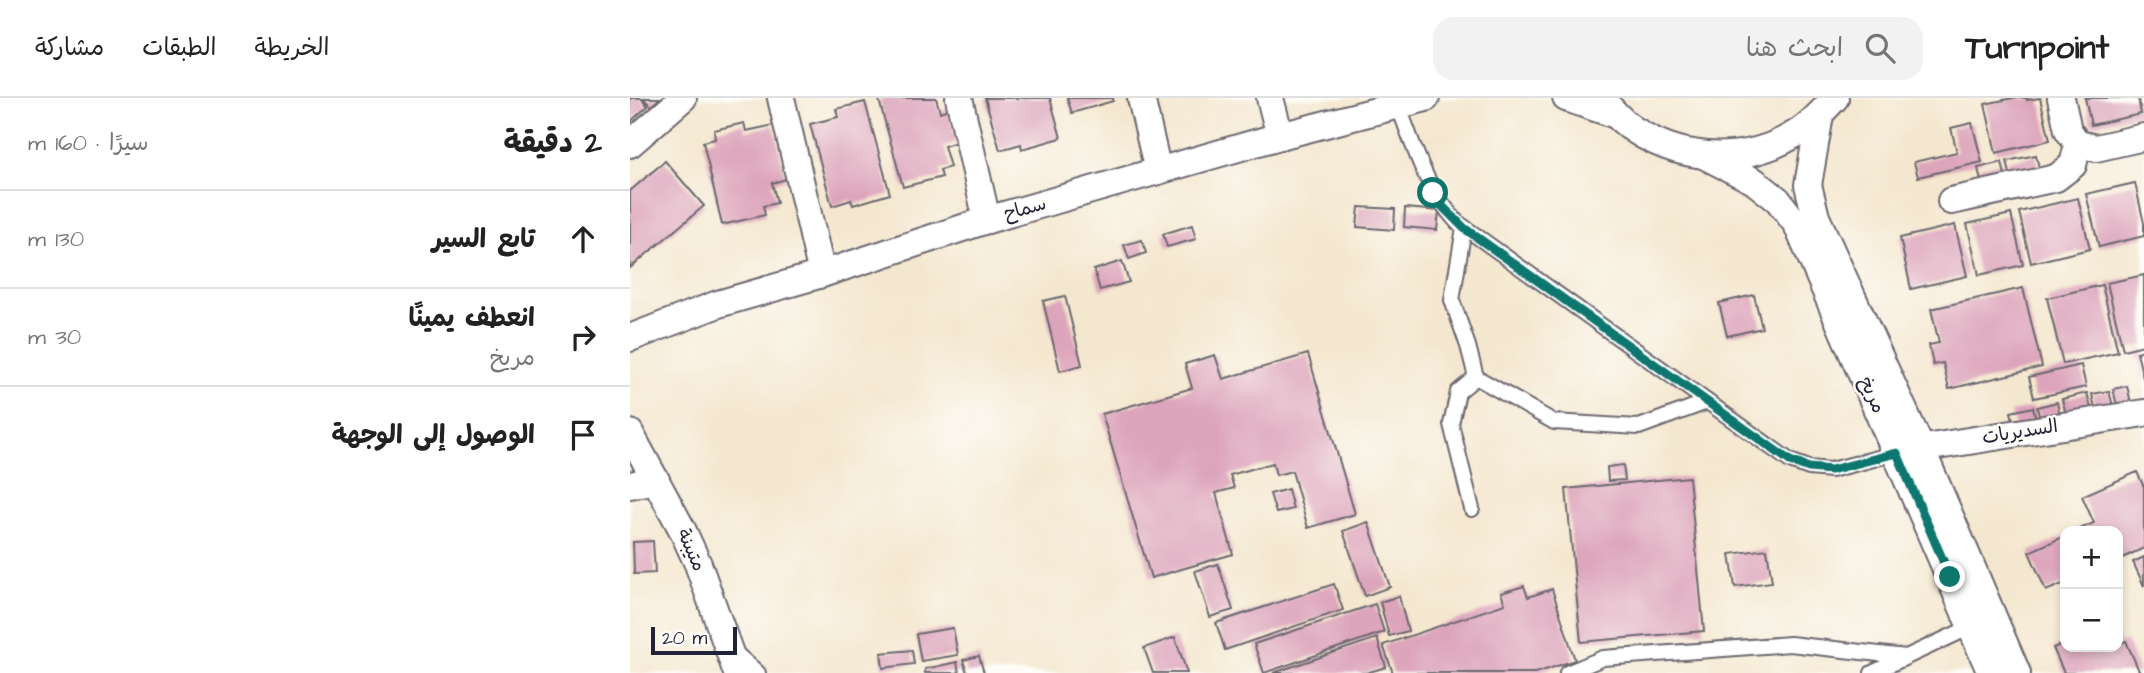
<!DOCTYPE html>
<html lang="ar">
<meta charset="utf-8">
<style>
:root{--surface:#fff;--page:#f2f2f2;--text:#222;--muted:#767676;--line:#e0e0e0}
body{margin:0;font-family:"Architects Daughter","Playpen Sans Arabic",sans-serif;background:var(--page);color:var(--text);direction:rtl}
.controls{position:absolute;right:21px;bottom:21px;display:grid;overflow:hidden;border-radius:14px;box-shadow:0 4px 10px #0003}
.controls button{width:63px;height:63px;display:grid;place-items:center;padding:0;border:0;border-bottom:2px solid var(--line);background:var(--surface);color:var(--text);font:35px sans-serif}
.scale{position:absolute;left:21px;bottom:18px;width:86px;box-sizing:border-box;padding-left:7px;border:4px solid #22223b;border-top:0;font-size:19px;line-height:24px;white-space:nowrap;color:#22223b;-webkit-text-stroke:5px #fdfcf7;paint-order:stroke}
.stop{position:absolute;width:21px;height:21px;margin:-16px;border:5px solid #0f766e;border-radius:50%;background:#fff}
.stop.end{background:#0f766e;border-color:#fff;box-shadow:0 2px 7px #0008}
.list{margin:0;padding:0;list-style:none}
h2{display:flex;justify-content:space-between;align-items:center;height:91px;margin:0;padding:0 28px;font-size:30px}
h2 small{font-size:23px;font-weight:400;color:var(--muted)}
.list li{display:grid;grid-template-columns:46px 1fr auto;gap:21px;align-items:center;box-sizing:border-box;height:98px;padding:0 28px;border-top:2px solid var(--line)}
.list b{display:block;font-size:26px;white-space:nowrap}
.list p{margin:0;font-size:23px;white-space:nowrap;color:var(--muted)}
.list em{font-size:23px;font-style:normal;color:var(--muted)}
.icon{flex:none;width:38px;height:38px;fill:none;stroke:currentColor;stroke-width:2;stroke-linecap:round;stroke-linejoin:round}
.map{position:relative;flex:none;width:1514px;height:575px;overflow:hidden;direction:ltr}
header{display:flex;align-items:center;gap:42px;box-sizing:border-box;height:98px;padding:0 35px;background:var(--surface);border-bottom:2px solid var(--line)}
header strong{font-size:33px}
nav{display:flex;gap:38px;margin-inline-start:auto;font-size:24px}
.search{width:490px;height:63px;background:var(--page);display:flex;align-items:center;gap:18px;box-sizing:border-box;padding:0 24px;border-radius:21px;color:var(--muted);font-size:26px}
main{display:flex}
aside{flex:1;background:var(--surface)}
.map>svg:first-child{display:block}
</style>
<header>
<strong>Turnpoint</strong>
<div class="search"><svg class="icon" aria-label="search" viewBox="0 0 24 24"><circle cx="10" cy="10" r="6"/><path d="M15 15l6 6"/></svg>ابحث هنا</div>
<nav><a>الخريطة</a><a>الطبقات</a><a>مشاركة</a></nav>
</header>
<main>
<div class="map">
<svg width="1514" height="575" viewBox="0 0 1514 575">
<rect width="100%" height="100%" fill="#fdfcf7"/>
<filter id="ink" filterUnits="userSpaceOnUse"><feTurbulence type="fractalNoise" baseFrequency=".0143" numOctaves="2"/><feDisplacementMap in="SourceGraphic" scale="14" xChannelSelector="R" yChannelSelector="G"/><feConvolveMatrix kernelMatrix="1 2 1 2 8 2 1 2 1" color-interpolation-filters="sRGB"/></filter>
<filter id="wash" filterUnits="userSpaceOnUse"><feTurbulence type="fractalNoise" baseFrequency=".00686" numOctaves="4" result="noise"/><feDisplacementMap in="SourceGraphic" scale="28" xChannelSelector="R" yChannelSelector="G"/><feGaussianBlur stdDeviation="1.57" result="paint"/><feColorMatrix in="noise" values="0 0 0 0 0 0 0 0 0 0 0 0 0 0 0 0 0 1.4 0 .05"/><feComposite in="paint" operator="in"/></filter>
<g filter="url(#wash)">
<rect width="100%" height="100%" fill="#f4e7cf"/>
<g id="blocks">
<g fill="#dda5bb">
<path d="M0,0h11l7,8 -18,16z"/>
<path d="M13,0h17l-9,8z"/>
<path d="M257,0h49l4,14 8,-3 9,33 -13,4 6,21 -10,3 2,7 -39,10 -24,-87z"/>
<path d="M355,0h65l11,40 -39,11 -1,-5 -21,6z"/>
<path d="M437,0h46v3l-41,12z"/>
<path d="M1383,0h14v2l13,-2 10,42 -54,13 -11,-49z"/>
<path d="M1455,0h53l3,16 -50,11z"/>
<path d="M235,4l25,92 -37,11 -2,-5 -19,6 -22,-82 28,-7 -2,-8z"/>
<path d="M114,25l2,8 28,-6 12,54 -14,4 5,20 -14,3 2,9 -43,10 -19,-83 12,-3 -1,-9z"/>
<path d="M1342,25l10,39 -64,15 -4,-15 43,-10 -6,-24z"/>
<path d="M1406,57l4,17 -29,6 -4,-17z"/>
<path d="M35,63l39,45 -74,62v-77z"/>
<path d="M1372,64l4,18 -24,5 -4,-17z"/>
<path d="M1505,85l9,40v13l-45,11 -13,-53z"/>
<path d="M1448,100l12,51 -59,14 -12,-51z"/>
<path d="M729,109l36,2 -1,21 -37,-3z"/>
<path d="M775,110l34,3 -2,19 -33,-3z"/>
<path d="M1381,116l12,51 -44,10 -12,-51z"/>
<path d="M562,127l4,14 -29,8 -4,-13z"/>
<path d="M1325,127l12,51 -56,13 -11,-51z"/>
<path d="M512,142l4,13 -17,6 -5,-14z"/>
<path d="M492,163l7,21 -29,8 -6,-20z"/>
<path d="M1514,177v70l-21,5 -16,-67z"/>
<path d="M1472,187l16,67 -55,12 -16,-66z"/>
<path d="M1393,190l19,79 -93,22 -6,-26 -10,2 -4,-20 10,-2 -8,-34z"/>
<path d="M1124,197l8,33 -35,8 -8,-33z"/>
<path d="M435,198l17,69 -22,6 -17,-70z"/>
<path d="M1514,252v28h-1l-6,-26z"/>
<path d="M678,256l47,160 -47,14 -16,-57 -16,4 -3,-12 -43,12 4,13 -18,5 17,61 -82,24 -49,-164 90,-26 -7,-24 30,-9 8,24z"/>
<path d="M1451,267l5,22 -52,11 -5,-21z"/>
<path d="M1497,288l5,21 -14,3 -5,-21z"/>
<path d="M1479,293l5,19 -18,4 -4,-20z"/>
<path d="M1457,295l6,22 -25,6 -6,-22z"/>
<path d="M1427,304l4,18 -20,5 -4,-18z"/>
<path d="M1403,309l5,19 -22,5 -5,-19z"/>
<path d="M993,367l2,15 -17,1 -1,-14z"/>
<path d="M1507,374l7,15v61l-26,12v-29h-43l19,-8 -12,-27z"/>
<path d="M1059,379l15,154 -123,11 -15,-153z"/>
<path d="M658,391l5,20 -17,4 -6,-19z"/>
<path d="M738,424l22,65 -25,9 -22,-65z"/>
<path d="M1435,438v47l-19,8 -17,-39z"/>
<path d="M23,443l2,32 -21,1 -1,-32z"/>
<path d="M1137,451l5,33 -37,5 -5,-33z"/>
<path d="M1514,459v29l-11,-24z"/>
<path d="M588,466l15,46 -23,7 -15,-46z"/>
<path d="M704,486l9,26 -118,40 -9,-27z"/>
<path d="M894,488l4,11 24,-8 23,71 -39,13h-143l-10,-28 122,-41 -4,-11z"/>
<path d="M769,498l9,35 -19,5 -9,-34z"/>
<path d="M745,506l9,28 -120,41 -10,-29z"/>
<path d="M323,530l5,27 -37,6 -5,-27z"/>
<path d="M545,539l12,36h-34l-9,-25z"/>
<path d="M747,540l9,29 -20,6h-93z"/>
<path d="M1488,541l2,4 6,-2 14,32h-76l-11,-25 12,-5v4h53z"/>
<path d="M282,552l2,14 -31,4 -2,-15z"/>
<path d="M349,558l5,17h-17l-4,-13z"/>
<path d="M327,564l2,11h-34v-4z"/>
</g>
</g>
</g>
<g filter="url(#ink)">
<use href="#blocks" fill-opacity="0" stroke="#6c676f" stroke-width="2"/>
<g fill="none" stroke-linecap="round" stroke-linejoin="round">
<g stroke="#6c676f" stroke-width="18">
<g id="service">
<path d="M768,7c17,44 27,82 59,117l333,239 19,7 22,2 66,-17"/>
<path d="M834,130l-12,72 16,46 8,31 78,45 85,5 68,-25"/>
<path d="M842,411l-21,-85 7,-32 18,-15"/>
<path d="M103,553l25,22"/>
<path d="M937,575l36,-15 187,-14 116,13"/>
<path d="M1242,575l103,-48"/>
</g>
</g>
<g stroke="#6c676f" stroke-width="30">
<g id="minor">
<path d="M151,0l41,176"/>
<path d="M329,0l28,122"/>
<path d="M511,0l17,73"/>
<path d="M640,0l10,38"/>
<path d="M936,0l50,17"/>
<path d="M971,0c11,12 21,25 35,33 50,32 115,33 164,0 13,-9 24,-21 35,-33"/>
<path d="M1431,0l7,32 10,14 18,4 48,-11"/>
<path d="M1190,17l-12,70 8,32 105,231 96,225"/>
<path d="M0,46l53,-46"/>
<path d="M1075,58l49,25 24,19 19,25 194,448"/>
<path d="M1321,103l105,-23 17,-13 5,-21"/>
<path d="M0,240l88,-34 104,-30 165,-54 293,-84 146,-38"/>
<path d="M0,335l52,96 16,35 39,109"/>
<path d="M1276,353l238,-38"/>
<path d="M0,387l26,-5"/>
</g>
</g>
<use href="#service" stroke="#fff" stroke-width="14"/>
<use href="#minor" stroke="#fff" stroke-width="26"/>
</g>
</g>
<g fill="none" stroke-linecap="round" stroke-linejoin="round" filter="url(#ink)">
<path stroke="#0f766e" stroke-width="9" d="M803,95l9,13 22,22 326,233 19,7 22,2 66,-17 53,124"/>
</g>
<g text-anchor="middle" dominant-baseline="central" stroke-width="5" stroke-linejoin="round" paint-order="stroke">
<g font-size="19" fill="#22223b" stroke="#fdfcf7">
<text transform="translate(395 111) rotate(-16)">سماح</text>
<text transform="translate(1242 297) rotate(66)">مريخ</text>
<text transform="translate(1390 334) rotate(-9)">السديريات</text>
<text transform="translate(61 452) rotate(66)">متيبنة</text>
</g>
</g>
</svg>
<div class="controls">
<button>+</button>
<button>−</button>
</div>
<div class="scale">20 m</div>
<div class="stop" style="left:803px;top:95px"></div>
<div class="stop end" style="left:1320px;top:479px"></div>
</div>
<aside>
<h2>2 دقيقة<small>سيرًا · 160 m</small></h2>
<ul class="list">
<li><svg class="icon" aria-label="ahead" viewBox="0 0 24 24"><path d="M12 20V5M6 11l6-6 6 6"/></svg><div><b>تابع السير</b></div><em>130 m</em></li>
<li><svg class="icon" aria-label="right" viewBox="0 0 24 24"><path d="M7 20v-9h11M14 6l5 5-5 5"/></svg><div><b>انعطف يمينًا</b><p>مريخ</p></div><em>30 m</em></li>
<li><svg class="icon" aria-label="arrive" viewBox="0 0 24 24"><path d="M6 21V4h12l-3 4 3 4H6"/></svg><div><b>الوصول إلى الوجهة</b></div></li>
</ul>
</aside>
</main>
